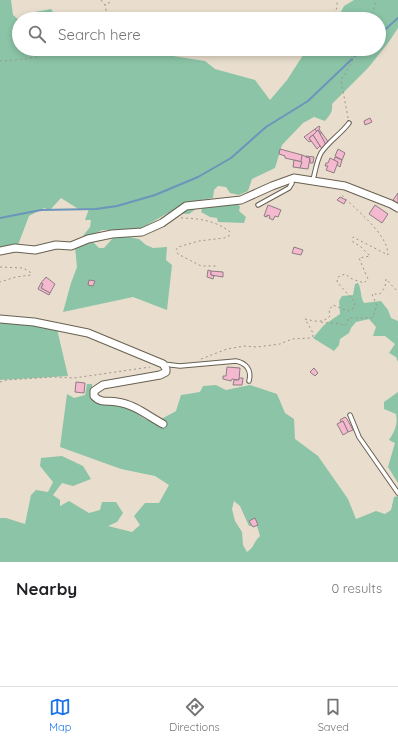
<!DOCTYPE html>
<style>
:root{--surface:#fff;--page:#f2f2f2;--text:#202124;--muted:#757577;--line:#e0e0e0;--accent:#1a73e8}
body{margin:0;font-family:Quicksand,sans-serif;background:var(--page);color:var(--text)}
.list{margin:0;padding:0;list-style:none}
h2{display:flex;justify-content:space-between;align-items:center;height:52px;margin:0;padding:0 16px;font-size:17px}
h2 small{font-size:13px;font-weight:400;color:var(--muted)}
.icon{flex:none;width:22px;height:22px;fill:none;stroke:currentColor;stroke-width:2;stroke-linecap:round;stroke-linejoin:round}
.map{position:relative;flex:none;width:398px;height:562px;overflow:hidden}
.search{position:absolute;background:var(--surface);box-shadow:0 2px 6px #0003;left:12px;right:12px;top:12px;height:44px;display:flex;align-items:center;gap:10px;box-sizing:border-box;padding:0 14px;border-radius:22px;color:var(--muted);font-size:15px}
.sheet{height:124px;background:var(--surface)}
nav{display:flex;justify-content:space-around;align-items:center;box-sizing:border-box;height:56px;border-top:1px solid var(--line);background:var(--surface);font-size:11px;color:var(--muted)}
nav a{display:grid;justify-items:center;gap:2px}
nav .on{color:var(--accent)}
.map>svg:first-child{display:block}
</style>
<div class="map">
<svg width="398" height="562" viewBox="0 0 398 562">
<rect width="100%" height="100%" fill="#e9decd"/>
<g fill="#8bc4a6" fill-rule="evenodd">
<path d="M0,0h11l2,15 6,5v29h139l15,7 32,5 10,8 40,11 15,20 17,-20 20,-31h72v-30h-42l7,-13 10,-6h44v28l-10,15 -20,25 -36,36c1,8 -2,11 -7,17l-11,-4 -11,6 -21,22 -7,23 -23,11 -4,12 -9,4 -9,-2 -4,-6 -8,-1 -4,4 -1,8 -17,3v8l-7,5 -21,-1 -30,17h-36l-16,8 -3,-2 7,-9 1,-7h-6l4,-11 -9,1 -19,-12 -11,12 -6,-2 -15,8 -11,29 -18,3z"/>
<path d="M51,9l7,10h-28l5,-7z"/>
<path d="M208,202l29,1 3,4 -1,4 7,6 -2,6 -26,-1 -1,-4 -7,-1 -9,-5 1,-3z"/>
<path d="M123,236l16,3 7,6 7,3 14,-1 -1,13 6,5 -5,45 -34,-13 -70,15 8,-29 6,-16 -2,-20 18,-5 6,6h5l10,-11z"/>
<path d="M358,283c4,7 2,14 6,20l17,-2 7,9 3,8 7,3v41l-2,-5 -7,-4 6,-9 -10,-8h-12l3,-9 -7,-8 -13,3 -5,6 -2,5 -9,6 -1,6 -5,6 -21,-13 11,-13 16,-11 -1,-13 3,-5 11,-1 2,-11z"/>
<path d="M0,321l57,8 11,47 -68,4z"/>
<path d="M87,384h5v15l40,8c15,20 25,15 44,4l5,-16 19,-3 3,-6 13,-1 10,5 24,-5 27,9 8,19 9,6 1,20 23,17 30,43 8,20 20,-8 9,3 6,-4 3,-13 4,-1v66h-398v-44h6l19,6 6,-29 5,-5 12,2 5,-10 -13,-16 1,-8 21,-2 21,10 8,13 -18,7 -11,-3 -9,12 7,5v6l9,-5 20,12 11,-3 2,-8h14l7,11 -6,9 -9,4 24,6 8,-7 -6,-9 11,-13h14l10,-18 -14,-9 -34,-7 -61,-22 7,-53 7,4 11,-3zM234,501l6,5 9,20h8l3,10c-7,6 -5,11 -13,16l-4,-7 -1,-13 -7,-11 -3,-12z"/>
<path d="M398,392v91l-10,-16 7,-24 -6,-3c6,-9 9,-16 7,-26l-12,-5v-7z"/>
</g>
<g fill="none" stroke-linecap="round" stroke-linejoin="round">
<g stroke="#6b95bb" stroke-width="2">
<path d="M379,35l19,-17"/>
<path d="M355,56l8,-7"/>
<path d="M0,218l41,-8 55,-1 21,-3 38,-11 43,-18 33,-19 35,-31 42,-26 44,-42"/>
</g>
</g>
<g fill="#f4b8cf" stroke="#8f7c83">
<path d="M370,118l2,4 -7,3 -1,-4z"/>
<path d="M319,126l1,1 -1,2 10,14 -3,2 -6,-10 1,-1 -3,-4 -1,2 -2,-3z"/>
<path d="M315,129l2,3 -8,6 2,3 -2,1 -5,-5z"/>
<path d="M318,130l8,15 -4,4 -9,-14z"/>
<path d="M313,135l7,11 -3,3 -8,-11z"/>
<path d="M280,149l22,6v7l-17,-4v-2l-6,-2z"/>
<path d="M338,149l7,4 -3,7 -7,-4z"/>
<path d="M302,155l8,3 -2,11 -8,-1z"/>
<path d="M306,156l8,1 -1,6h-3v-5l-4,-1z"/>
<path d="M335,157l7,3 -2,7 -3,-2 1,-3 -4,-1z"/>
<path d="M330,158l8,4 -4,11 -8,-3 2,-4h-3l1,-3h2z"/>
<path d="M294,160l8,2 -2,6 -7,-1z"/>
<path d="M398,193v11l-5,-4z"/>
<path d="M340,197l6,3 -2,4 -7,-4z"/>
<path d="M268,205l13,5 -3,7 -3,-1 -2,4 -4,-2 1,-2 -3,-1v2l-3,-1z"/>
<path d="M375,205l13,9 -6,9 -13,-9z"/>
<path d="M294,247l9,3 -2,5 -9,-2z"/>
<path d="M208,270l3,1v4l3,1 -1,3 -6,-2z"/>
<path d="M211,271l12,1v5l-12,-2z"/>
<path d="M46,277l9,7 -5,9 -9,-5 2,-4 -2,-1z"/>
<path d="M89,280l6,1 -2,5 -5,-1z"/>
<path d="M41,283l2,1 -2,4 9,5 -1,2 -11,-6z"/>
<path d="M227,367l13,1 -1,12 -7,-1 -1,2 -8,-2v-3h3z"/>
<path d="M314,368l4,5 -3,3 -5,-4z"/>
<path d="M239,378h4l-1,7h-9l1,-5h5z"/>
<path d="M76,382l9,1 -1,10 -9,-1z"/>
<path d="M345,417l2,2 6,11 -5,2 -5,-11 -2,1 -1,-2z"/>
<path d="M343,421l5,11 -5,3 -6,-11z"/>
<path d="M255,518l3,7 -5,2 -4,-6z"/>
</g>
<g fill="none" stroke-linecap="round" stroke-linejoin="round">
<g stroke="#696051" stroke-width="5.5">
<g id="service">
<path d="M313,180c2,-8 4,-20 8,-27 8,-12 20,-19 28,-30"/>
<path d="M258,205l31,-17 3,-5v-5"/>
<path d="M163,364l17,2 56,-5c10,2 16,9 13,20"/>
<path d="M350,415l9,22 39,56"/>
</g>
</g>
<g stroke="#696051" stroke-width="9">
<g id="minor">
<path d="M0,251l15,-3 20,2 21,-5 15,1 17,-7 24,-5 30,-2 20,-9 24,-17 55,-6 31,-14 22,-8 51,8 46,18 7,4"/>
<path d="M0,319l34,3 54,11 75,31 3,5v3l-6,3 -57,10 -9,6v5c7,8 14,4 23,6 17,2 31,14 46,22"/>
</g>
</g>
<g stroke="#9d9589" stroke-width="1" stroke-dasharray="2 3" stroke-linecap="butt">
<path d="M101,0l4,5 4,-2 1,-3"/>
<path d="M103,19l4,-4 -2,-10"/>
<path d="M333,19l4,-12v-7"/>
<path d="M371,19l5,-19"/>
<path d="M0,61c19,-1 39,-2 56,-12"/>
<path d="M348,118l-7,-38 10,-16 5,-15"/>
<path d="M181,218c17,0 36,3 49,14l-1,4 -5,2 -25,3 -21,6 -2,3 2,4 23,12h15"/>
<path d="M0,267l23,1 7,4 1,3 -15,2 -16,5"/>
<path d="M321,322c8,2 17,0 24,4l4,-8h23l5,-12 -5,-12h8l5,-7 1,-8 12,13"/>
<path d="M201,359l26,-10 17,-3 13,1 23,-3 12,-5 18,-1 3,-2v-3l-8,-14c10,2 17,5 25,-3l-1,-6 4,-5 15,6 6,-3 1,-6 -18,-20 1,-5 7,-3 7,5 12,4 4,-4 -9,-21 11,-2 -10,-10 -7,-4v-5l35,18c0,-22 -34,-46 -48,-62"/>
<path d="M0,382l7,-2 47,-3 20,1 76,-11"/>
</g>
<use href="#service" stroke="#fff" stroke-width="3.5"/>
<use href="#minor" stroke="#fff" stroke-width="7"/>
</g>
</svg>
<div class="search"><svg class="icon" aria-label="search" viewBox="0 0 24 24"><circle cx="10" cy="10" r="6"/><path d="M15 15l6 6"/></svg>Search here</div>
</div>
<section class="sheet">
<h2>Nearby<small>0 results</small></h2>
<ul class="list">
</ul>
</section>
<nav>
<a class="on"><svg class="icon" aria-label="map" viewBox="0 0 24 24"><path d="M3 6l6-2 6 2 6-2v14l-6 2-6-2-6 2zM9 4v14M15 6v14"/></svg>Map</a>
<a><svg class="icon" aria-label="directions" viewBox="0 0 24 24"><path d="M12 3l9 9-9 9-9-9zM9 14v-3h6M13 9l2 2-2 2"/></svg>Directions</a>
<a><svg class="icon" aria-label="saved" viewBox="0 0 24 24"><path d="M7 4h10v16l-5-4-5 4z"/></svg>Saved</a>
</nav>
